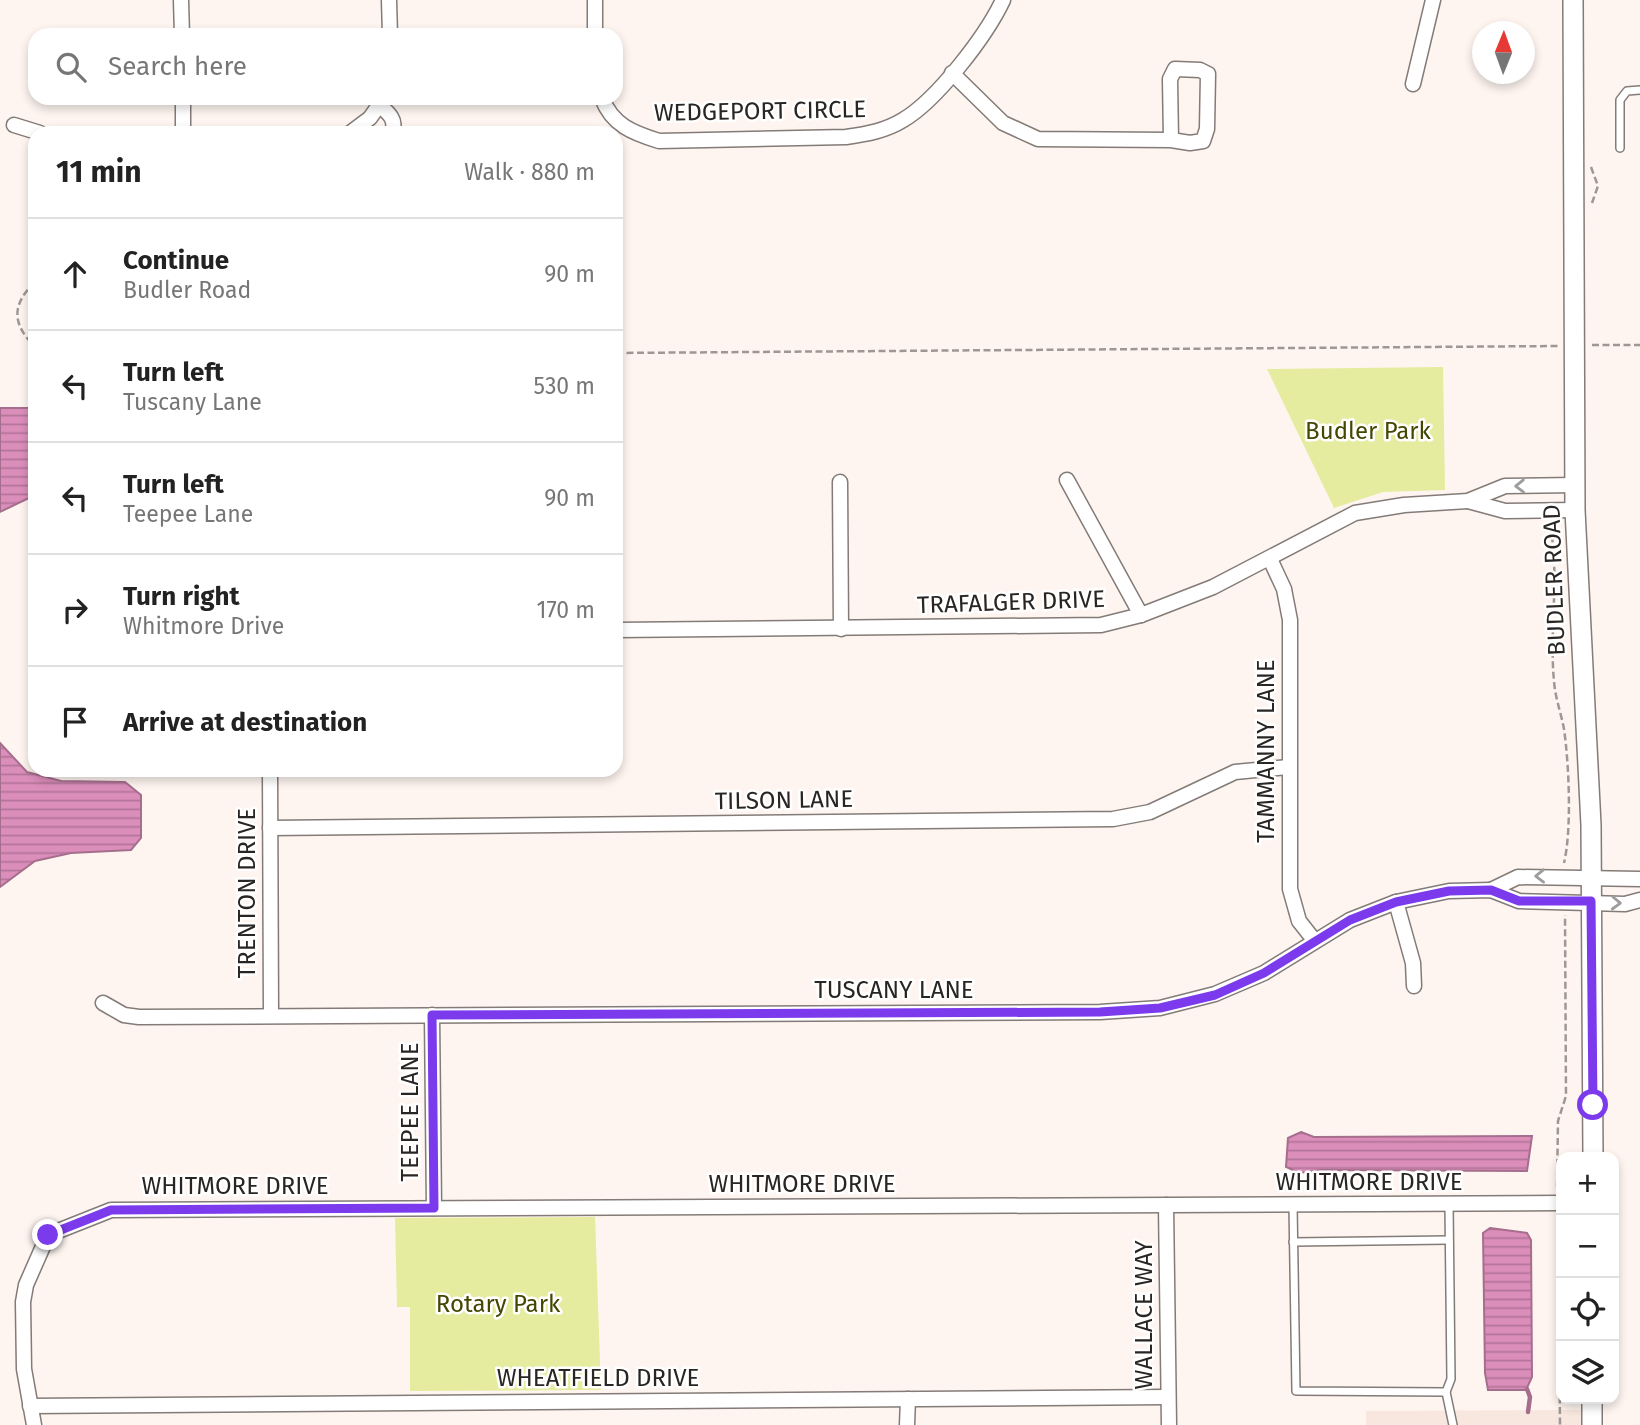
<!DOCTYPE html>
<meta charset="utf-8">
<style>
:root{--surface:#fff;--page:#f6f6f6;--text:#222;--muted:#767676;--line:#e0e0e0}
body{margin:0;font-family:"Fira Sans",sans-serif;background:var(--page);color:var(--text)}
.controls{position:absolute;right:21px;bottom:21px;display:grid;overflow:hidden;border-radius:14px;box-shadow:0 4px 10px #0003}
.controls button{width:63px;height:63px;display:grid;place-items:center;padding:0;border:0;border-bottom:2px solid var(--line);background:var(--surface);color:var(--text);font:35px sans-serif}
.compass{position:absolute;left:1472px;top:21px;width:63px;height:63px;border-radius:50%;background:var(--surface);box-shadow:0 4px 10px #0003;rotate:1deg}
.stop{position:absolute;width:21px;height:21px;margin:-16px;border:5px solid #7c3aed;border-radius:50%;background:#fff}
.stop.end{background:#7c3aed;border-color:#fff;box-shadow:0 2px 7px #0008}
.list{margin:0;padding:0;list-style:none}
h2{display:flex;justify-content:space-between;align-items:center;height:91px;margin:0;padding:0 28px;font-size:30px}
h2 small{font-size:23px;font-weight:400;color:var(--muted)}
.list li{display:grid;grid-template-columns:46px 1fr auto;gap:21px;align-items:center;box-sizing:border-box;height:112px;padding:0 28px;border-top:2px solid var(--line)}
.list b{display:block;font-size:26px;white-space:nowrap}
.list p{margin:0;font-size:23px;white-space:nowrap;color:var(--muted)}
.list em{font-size:23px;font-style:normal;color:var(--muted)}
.icon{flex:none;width:38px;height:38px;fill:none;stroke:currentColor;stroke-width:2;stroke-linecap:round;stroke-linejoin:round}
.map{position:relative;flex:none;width:1640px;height:1425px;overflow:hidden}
.search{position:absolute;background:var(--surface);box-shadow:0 4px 10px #0003;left:28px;top:28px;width:595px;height:77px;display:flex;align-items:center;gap:18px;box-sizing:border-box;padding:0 24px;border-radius:21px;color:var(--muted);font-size:26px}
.panel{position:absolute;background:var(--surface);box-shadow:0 4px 10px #0003;left:28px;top:126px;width:595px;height:651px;border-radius:21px}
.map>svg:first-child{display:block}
</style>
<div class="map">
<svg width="1640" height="1425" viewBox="0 0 1640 1425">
<defs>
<pattern id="water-rules" width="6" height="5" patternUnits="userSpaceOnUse" patternTransform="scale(1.75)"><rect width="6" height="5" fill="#dc8ebb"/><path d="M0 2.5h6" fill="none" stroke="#b27498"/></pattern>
</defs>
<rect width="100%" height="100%" fill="#fef5f0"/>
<path fill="#f8e7de" d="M1590,1410v15h-224v-14z"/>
<g fill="#e5ec9f">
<path d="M1443,367l2,123 -62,2 -49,16 -67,-139z"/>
<path d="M595,1217l6,173 -191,1v-84h-13l-2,-89z"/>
</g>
<g fill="url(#water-rules)" stroke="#a66e8d" stroke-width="2">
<path d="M0,408h35v87l-35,17z"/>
<path d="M0,743l27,29 34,9 64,1 16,13v43l-10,12 -60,3 -36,8 -35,26z"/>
<path d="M1301,1132l13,5 218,-1 -5,35 -206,-1 -22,3 -13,-6 2,-29z"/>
<path d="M1490,1228l37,5 4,7 1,137 -6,13h-38l-3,-17 -2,-140z"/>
</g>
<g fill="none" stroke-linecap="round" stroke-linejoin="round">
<path stroke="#a66e8d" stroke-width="4.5" d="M1527,1389l3,8 -2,15"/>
<g stroke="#837b77" stroke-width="10">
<g id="service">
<path d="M1620,148v-48l7,-9 13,-1"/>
<path d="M1293,1205l3,186 150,1 7,33"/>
<path d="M1293,1242l156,-2"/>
<path d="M1446,1392l5,-13 -2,-174"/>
</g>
</g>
<g stroke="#837b77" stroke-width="17">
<g id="minor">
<path d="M181,0l1,35"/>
<path d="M389,0l1,35"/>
<path d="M595,0v35"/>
<path d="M952,73l51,50 35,16 133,1 19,3 13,-2 4,-12 1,-55 -8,-4 -25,-1 -5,10 1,61"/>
<path d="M1413,84l20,-84"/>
<path d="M183,98v35"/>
<path d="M602,98c10,27 31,35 57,43l187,-4c21,-3 39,-6 57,-17 34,-20 83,-84 100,-120"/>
<path d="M379,105c10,8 18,15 13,28"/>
<path d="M14,125l26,8"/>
<path d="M350,133l20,-15 14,-20"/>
<path d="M1067,480l74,135"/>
<path d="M840,482l1,147"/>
<path d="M1468,501l37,10 70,-1"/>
<path d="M1270,559l14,30 6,31v269l9,32 15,19"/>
<path d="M616,630l485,-5 40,-10 72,-28 142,-74 49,-8 64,-4 37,-15 70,-1"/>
<path d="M270,770l1,245"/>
<path d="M270,828l843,-9 37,-7 85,-40 53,-5"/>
<path d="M1491,890l27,-13 122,2"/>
<path d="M1396,902l17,61 1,23"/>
<path d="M103,1003l21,12 15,2 961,-5 60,-4 55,-14 49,-21 86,-53 46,-18 53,-11 42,-1 28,11 106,3 15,-4"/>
<path d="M432,1015l2,193"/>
<path d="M1166,1205l3,220"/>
<path d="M30,1406l1137,-9"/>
<path d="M34,1425l-10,-56 -1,-67 3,-17 22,-50 63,-25 1450,-7"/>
<path d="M907,1425l1,-26"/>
</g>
</g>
<g stroke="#837b77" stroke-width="22">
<g id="tertiary">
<path d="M1573,0l2,510 16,315 2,332"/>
<path d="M1592,1425v-26"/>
</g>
</g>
<g stroke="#9e9794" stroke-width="2.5" stroke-dasharray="7 3.5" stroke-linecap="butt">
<path d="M1591,167l7,19 -6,17"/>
<path d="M35,282c-24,23 -23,42 0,65"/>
<path d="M1592,345h48"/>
<path d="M616,353l942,-7"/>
<path d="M1550,525c10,51 -1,104 4,156 1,16 7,32 10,48 5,35 8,100 0,134"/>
<path d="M1557,1187l1,-66 8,-25 -1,-181"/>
<path d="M1558,1218l2,207"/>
</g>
<use href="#service" stroke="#fff" stroke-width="7"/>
<use href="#minor" stroke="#fff" stroke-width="14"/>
<use href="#tertiary" stroke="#fff" stroke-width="19"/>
</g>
<defs><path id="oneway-chevron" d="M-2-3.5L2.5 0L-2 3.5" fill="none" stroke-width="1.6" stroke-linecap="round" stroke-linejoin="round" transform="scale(1.75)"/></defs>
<g stroke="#9f9d9c">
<use href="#oneway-chevron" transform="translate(1520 486) rotate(179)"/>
<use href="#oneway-chevron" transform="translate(1540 876) rotate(179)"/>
<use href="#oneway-chevron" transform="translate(1616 903) rotate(2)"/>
</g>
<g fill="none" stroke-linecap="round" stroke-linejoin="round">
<path stroke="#7c3aed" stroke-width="9" d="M48,1235l63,-25 323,-2 -2,-193 668,-3 60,-4 55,-13 49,-22 86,-53 46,-18 53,-11 42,-1 28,11h72l2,204"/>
</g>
<g text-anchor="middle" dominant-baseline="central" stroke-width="5" stroke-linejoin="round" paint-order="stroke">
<g font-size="24" fill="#292523" stroke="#fff">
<text transform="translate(760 111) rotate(-1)">WEDGEPORT CIRCLE</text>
<text transform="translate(1554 580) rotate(-92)">BUDLER ROAD</text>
<text transform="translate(1011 602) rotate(-2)">TRAFALGER DRIVE</text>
<text transform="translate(1266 751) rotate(-90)">TAMMANNY LANE</text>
<text transform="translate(784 800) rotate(-1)">TILSON LANE</text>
<text transform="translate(247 893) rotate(-90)">TRENTON DRIVE</text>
<text x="894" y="990">TUSCANY LANE</text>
<text transform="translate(410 1112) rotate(-90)">TEEPEE LANE</text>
<text x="1369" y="1182">WHITMORE DRIVE</text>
<text x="802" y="1184">WHITMORE DRIVE</text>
<text x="235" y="1186">WHITMORE DRIVE</text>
<text transform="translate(1144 1315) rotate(-90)">WALLACE WAY</text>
<text x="598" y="1378">WHEATFIELD DRIVE</text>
</g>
<g font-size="24" fill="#444702" stroke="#fff">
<text x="1368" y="431">Budler Park</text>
<text x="498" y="1304">Rotary Park</text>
</g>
</g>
</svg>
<div class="controls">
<button>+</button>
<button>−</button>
<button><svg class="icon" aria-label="locate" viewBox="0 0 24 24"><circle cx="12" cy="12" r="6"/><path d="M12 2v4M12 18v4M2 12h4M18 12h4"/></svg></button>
<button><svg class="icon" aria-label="layers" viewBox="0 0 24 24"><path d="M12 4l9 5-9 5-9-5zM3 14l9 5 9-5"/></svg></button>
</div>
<svg class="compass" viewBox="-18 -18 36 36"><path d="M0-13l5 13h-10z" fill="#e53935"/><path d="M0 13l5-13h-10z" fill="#767676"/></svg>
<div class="stop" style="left:1593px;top:1105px"></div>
<div class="stop end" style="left:48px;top:1235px"></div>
<div class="search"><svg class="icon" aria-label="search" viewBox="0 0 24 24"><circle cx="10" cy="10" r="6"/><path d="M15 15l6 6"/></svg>Search here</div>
<section class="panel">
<h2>11 min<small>Walk · 880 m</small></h2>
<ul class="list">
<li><svg class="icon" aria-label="ahead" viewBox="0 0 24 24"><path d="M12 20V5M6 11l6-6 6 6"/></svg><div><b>Continue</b><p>Budler Road</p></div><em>90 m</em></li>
<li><svg class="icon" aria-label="left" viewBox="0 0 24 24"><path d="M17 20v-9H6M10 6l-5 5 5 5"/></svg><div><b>Turn left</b><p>Tuscany Lane</p></div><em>530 m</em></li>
<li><svg class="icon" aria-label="left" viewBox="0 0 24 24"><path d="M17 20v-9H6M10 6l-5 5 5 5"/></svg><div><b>Turn left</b><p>Teepee Lane</p></div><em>90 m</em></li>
<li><svg class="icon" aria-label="right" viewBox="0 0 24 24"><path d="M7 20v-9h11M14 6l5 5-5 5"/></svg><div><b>Turn right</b><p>Whitmore Drive</p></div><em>170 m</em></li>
<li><svg class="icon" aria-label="arrive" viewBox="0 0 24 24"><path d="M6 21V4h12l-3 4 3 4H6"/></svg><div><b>Arrive at destination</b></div></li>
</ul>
</section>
</div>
